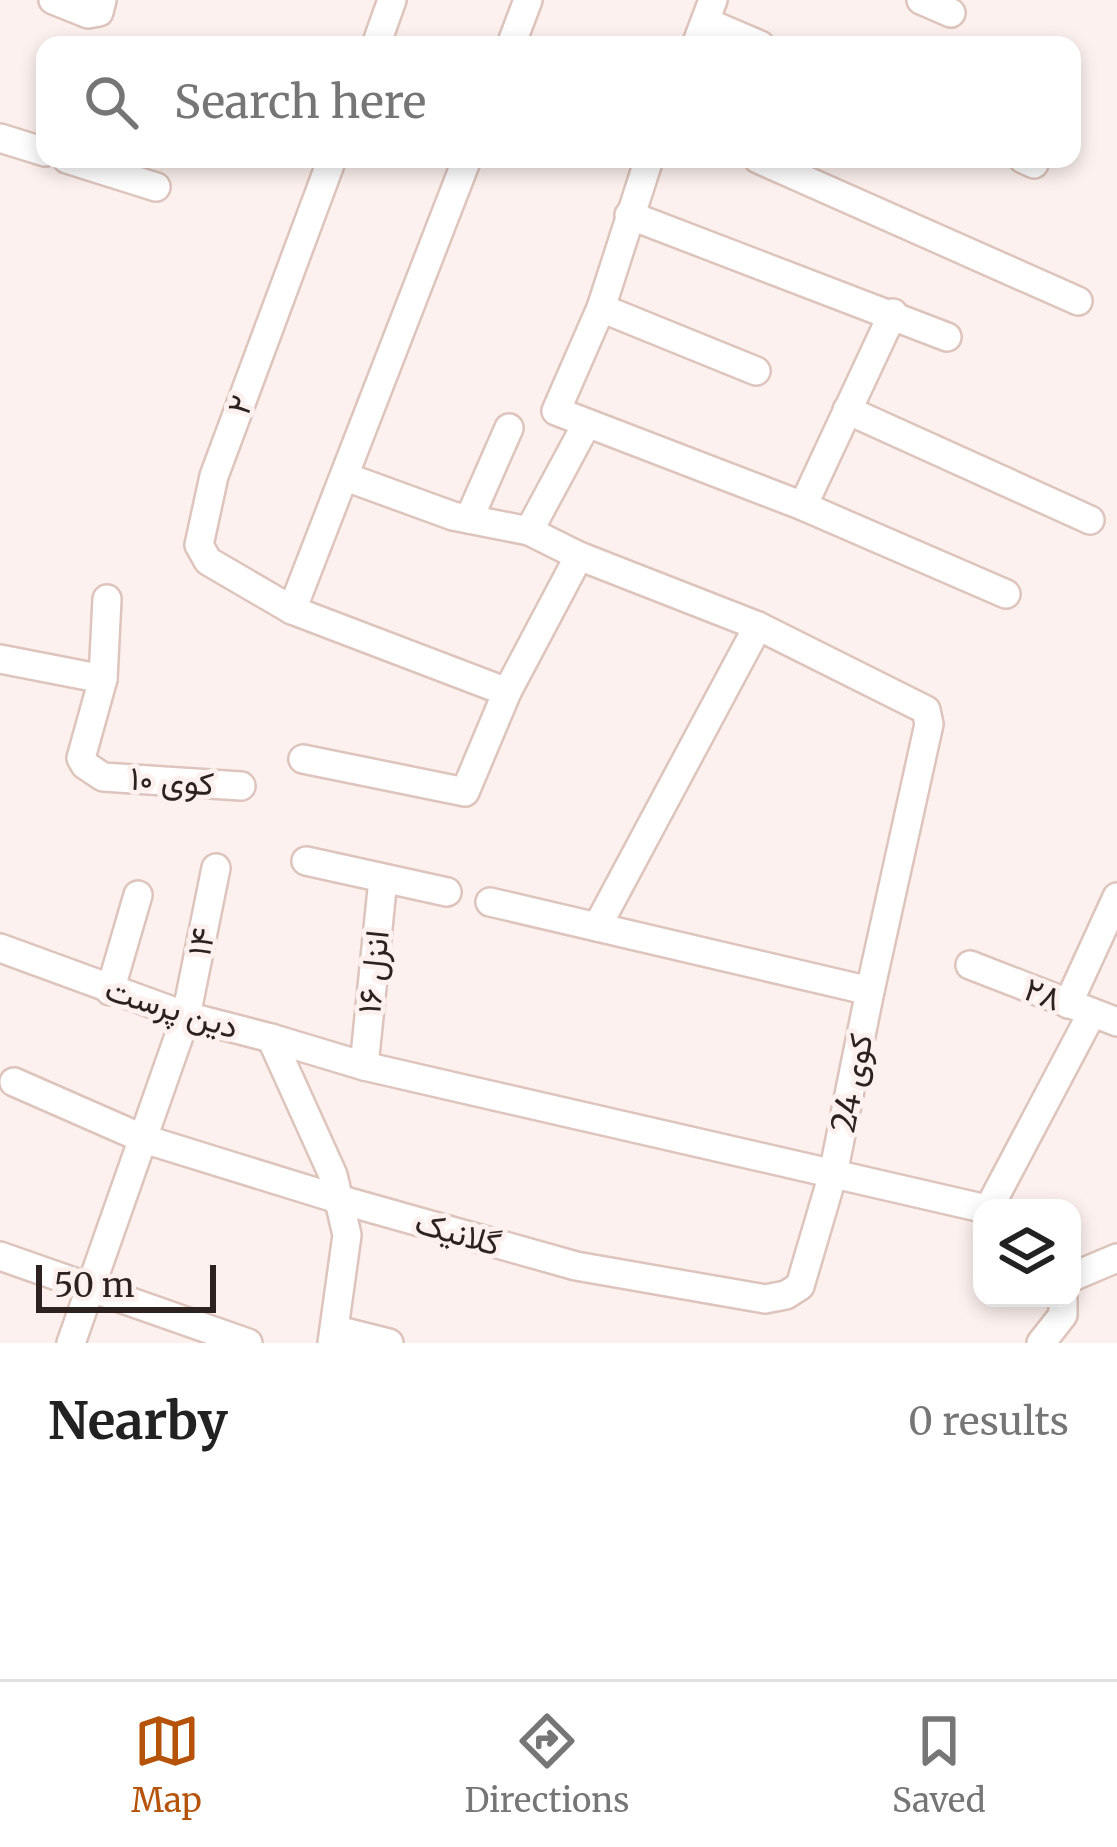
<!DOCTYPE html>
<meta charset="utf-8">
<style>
:root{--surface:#fff;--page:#f2f2f2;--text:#222;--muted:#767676;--line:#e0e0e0;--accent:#b45309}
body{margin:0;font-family:Merriweather,Vazirmatn,serif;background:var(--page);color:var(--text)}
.controls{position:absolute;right:36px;bottom:36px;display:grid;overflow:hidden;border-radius:24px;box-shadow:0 6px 18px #0003}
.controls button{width:108px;height:108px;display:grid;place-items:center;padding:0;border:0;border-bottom:3px solid var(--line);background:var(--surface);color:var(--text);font:60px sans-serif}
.scale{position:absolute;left:36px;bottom:30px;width:180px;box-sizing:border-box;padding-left:12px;border:6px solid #2c2220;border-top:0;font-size:33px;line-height:42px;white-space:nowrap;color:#2c2220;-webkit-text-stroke:9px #fcf1ee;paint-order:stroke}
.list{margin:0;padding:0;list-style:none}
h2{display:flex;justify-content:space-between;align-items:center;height:156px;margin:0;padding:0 48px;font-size:51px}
h2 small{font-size:39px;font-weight:400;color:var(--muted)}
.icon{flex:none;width:66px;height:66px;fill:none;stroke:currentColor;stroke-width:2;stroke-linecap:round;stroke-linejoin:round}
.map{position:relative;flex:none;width:1117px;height:1343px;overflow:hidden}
.search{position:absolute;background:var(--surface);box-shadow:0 6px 18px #0003;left:36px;right:36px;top:36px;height:132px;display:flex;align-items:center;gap:30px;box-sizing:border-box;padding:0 42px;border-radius:24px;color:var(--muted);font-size:45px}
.sheet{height:336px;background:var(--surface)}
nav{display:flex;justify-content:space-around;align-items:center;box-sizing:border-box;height:168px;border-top:3px solid var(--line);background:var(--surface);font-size:33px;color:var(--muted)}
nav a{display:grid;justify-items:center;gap:6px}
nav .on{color:var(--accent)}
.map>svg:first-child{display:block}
</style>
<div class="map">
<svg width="1117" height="1343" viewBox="0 0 1117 1343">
<rect width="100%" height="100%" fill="#fcf1ee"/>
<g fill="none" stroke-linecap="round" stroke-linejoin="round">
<g stroke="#ddc4bc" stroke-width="32">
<g id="street">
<path d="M53,0l35,14 11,-2 3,-12"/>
<path d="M921,0l30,13"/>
<path d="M706,22l54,23"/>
<path d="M376,45l16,-45"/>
<path d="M511,45l17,-45"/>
<path d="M696,45l17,-45"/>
<path d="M0,138l45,14"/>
<path d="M67,159l89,28"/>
<path d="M467,159l-175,451 215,82 72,-136"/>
<path d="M649,159l-48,149 -45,103 247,95 203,88"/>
<path d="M758,159l320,142"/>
<path d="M1023,159l11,5"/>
<path d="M629,215l318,122"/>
<path d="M601,308l155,63"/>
<path d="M847,410l243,110"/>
<path d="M346,477l107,39 76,15"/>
<path d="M803,506l90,-193"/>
<path d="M469,519l40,-91"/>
<path d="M292,610l-84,-49 -9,-16 15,-69 118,-317"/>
<path d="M0,659l103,20 -22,79 4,7 18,12 138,9"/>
<path d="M103,679l4,-80"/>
<path d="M303,759l162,33 42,-100"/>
<path d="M306,861l141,31"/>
<path d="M490,902l380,89 59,-267 -3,-14 -168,-84 -179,-70 -50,-25 57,-106"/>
<path d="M597,927l161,-301"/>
<path d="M0,948l186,68 85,22 62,137 14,60 -15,108"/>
<path d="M970,965l147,57"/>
<path d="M110,991l28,-96"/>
<path d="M1068,1004l49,-107"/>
<path d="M271,1038l93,28 618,142"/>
<path d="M364,1066l19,-187"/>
<path d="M14,1082l130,57 194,60 238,67 189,33 21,-4 14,-9 33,-112 37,-183"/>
<path d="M989,1208l103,-195"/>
<path d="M0,1256l248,87"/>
<path d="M1072,1277l45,-19"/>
<path d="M337,1330l52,13"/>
<path d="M71,1343l115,-327 30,-148"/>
<path d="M1041,1343l22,-28v-17"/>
</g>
</g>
<use href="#street" stroke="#fff" stroke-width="27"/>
</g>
<g text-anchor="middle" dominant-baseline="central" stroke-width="10" stroke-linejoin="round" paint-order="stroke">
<g font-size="33" fill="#2c2220" stroke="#fcf1ee">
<text transform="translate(240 405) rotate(-70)">۲</text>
<text transform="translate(172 781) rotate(4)">کوی ۱۰</text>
<text transform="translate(201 942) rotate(-79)">۱۴</text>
<text transform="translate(373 972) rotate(-84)">۱۶ انزل</text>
<text transform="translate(1043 994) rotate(21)">۲۸</text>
<text transform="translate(172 1008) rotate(17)">دین پرست</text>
<text transform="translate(852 1083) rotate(-79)">کوی 24</text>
<text transform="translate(458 1233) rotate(16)">گلانیک</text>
</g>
</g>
</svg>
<div class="controls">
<button><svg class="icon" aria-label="layers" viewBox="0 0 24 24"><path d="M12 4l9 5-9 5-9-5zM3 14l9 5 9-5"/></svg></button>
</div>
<div class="scale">50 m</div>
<div class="search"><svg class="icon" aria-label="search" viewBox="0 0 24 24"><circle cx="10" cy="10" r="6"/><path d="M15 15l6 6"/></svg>Search here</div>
</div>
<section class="sheet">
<h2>Nearby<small>0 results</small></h2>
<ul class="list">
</ul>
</section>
<nav>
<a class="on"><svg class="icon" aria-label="map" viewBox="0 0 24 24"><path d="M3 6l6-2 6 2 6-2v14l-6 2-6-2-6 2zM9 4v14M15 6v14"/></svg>Map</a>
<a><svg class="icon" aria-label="directions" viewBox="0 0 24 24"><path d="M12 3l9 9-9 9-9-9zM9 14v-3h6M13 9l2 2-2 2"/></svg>Directions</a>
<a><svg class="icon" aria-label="saved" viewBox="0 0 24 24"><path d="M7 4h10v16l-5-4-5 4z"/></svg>Saved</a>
</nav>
